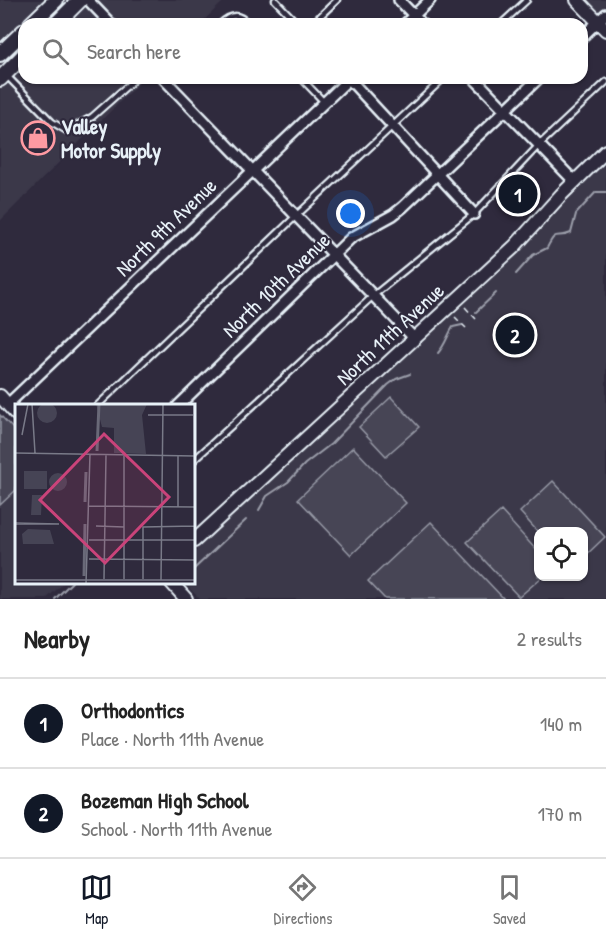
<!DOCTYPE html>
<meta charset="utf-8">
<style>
:root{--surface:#fff;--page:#f6f6f6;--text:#222;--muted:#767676;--line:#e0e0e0;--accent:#111827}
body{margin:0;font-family:"Patrick Hand",sans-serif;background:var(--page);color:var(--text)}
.controls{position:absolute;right:18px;bottom:18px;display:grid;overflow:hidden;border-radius:12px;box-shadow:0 2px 4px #0004}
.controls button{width:54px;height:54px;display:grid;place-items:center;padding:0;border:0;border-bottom:2px solid var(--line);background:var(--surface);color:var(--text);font:30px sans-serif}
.you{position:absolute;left:351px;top:214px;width:21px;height:21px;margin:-15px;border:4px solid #fff;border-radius:50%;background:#1a73e8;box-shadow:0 0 0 9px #1a73e833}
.badge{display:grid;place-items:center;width:39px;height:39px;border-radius:50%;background:var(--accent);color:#fff;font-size:20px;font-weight:700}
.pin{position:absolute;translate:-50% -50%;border:3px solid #fff;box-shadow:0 2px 6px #0006}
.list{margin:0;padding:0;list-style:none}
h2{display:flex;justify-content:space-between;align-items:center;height:78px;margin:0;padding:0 24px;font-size:26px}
h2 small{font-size:20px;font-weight:400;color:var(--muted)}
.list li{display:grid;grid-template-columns:39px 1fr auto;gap:18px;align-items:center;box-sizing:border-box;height:90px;padding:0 24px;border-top:2px solid var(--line)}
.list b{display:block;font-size:22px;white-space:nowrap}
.list p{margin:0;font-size:20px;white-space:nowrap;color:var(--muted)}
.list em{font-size:20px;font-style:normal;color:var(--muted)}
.icon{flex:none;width:33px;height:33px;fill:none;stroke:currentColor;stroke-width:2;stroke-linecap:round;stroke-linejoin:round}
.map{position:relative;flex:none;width:606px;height:599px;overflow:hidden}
.search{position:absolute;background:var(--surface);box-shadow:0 2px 4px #0004;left:18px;right:18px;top:18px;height:66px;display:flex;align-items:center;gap:15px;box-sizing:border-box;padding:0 21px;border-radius:18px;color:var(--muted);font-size:22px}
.sheet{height:258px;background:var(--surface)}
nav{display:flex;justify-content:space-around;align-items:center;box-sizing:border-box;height:84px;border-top:2px solid var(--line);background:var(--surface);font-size:16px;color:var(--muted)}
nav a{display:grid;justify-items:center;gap:3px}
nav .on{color:var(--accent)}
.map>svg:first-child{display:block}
</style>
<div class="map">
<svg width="606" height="599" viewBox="0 0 606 599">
<rect width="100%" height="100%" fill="#2f2a3d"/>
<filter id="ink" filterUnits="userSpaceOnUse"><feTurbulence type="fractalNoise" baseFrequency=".0167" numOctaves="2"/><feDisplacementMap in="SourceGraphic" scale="12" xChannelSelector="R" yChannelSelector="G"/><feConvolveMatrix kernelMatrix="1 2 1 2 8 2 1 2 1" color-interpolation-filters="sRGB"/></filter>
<g filter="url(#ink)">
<g fill="#3b3749" fill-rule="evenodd">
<path d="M0,0h225l-25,24h-176v54h120l-144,143z"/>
<path d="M577,0h29v30z"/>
<path d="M606,163v436h-406l-16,-16 10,-1v-30zM538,532h46v44h-46z"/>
<path d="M16,490v92l48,1 -18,16h-46v-94z"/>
</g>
<g fill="#464455" stroke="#979aa6" stroke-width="1.5">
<path d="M391,397l28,30 -33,29 -27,-29z"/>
<path d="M0,415l16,17v58l-16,15z"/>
<path d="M353,447l53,56 -55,52 -53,-56z"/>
<path d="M553,481l52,56 -21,20v-25h-46l-18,-20z"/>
<path d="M501,511l37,41v24l4,1 -23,20 -52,-55z"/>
<path d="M431,522l73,77h-119l-17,-18z"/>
</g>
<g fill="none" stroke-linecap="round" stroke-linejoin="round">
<g stroke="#9c9fab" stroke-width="2">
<path d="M516,274l17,-19 14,-7c10,-20 9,-8 24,-15l5,-19 20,-22h10"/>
<path d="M476,312l20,-19"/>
<path d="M438,353c8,-9 9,-17 15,-26l9,-2"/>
<path d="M259,510l8,-14 21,-14 17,-18 26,-20 57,-59 8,-6 14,-5"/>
<path d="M194,569l52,-49"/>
<path d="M55,599l17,-17"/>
</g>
<g stroke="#e8f1f8" stroke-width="9">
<g id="lane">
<path d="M275,0l23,24"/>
<path d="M220,24c11,-10 18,-11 29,0"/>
<path d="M312,24l25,-24"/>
<path d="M501,24l26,-24"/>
<path d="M6,75l46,47 15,9 25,-14 44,-39"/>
<path d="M301,78l23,24"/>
<path d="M97,406l199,-190 148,-138"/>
<path d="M194,460l179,-164 101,-82 65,-69 67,-63"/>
</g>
</g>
<g stroke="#e8f1f8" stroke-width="14">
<g id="street">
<path d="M88,0l23,24"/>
<path d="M399,0l23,24"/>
<path d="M405,24l25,-24"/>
<path d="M582,37l24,-23"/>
<path d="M163,78l251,260"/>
<path d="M474,78l100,103"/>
<path d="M349,79l125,135"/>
<path d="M8,404l342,-326"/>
<path d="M178,406l173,-168 42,-23 10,-8 136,-129"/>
</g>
</g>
<g stroke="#e8f1f8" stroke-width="16">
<g id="secondary">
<path d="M577,0l29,30"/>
<path d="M0,396l16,18"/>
<path d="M194,541l320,-294 47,-52 45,-44"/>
<path d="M171,582l15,17"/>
</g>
</g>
<g stroke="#e8f1f8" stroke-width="18">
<g id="primary">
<path d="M31,24l25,-24"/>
<path d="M56,24l24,-24"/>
<path d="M0,54l24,-23"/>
<path d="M0,79l24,-24"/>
</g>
</g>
<g stroke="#e8f1f8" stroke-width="1.5" stroke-dasharray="6 4.5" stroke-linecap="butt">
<path d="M465,307l11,12"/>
<path d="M455,317l11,11"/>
</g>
<use href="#lane" stroke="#2f2a3d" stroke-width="4.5"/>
<use href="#street" stroke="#2f2a3d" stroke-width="9"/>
<use href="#secondary" stroke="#2f2a3d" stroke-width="12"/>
<use href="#primary" stroke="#2f2a3d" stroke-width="14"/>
</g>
</g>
<defs>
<g id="shop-ring" transform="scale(1.725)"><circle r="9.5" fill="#2f2a3d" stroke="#ff9aa2" stroke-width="1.5"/><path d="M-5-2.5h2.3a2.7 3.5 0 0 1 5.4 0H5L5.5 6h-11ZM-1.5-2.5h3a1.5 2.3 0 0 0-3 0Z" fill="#ff9aa2"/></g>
</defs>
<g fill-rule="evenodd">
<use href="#shop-ring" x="38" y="138"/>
</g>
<g text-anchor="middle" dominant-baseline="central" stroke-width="4.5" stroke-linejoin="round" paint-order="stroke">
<g font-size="21" font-weight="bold" fill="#e8f1f8" stroke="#2f2a3d" text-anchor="start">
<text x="61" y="126">Valley<tspan x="61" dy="24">Motor Supply</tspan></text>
</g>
<g font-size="21" fill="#e8f1f8" stroke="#2f2a3d">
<text transform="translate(166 227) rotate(-44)">North 9th Avenue</text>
<text transform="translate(276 285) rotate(-44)">North 10th Avenue</text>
<text transform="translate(390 334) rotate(-43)">North 11th Avenue</text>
</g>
</g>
<g transform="translate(15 404)">
<rect width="180" height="180" fill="#2f2a3d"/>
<path d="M22 9a10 10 0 1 1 20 0a10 10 0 1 1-20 0ZM81,0h51l-5,11 4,39 -32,-1v-25l-12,-1zM9,67h23v18h-23zM34 78a9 9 0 1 1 18 0a9 9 0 1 1-18 0ZM17,91h10l-1,20h-10zM13,125l22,1 4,14h-31l-1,-10z" fill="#464455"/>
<path fill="none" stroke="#696978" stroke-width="3" d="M82,47l2,-47M70,98l1,-30M69,172l1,-52"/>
<path fill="none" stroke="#797a88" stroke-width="1.5" d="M17,0l3,49M179,0l1,125M133,11h45M7,31l6,-31M0,49l180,3M163,52v51M74,102l105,1M0,119l44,1h-44M81,122l28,1M74,136h106M74,155l106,1M89,175l2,-124M109,175v-124M128,175v-52l52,-1M0,176h180M146,176l2,-176M71,180l4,-130"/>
<path fill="#ca437a" fill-opacity="0.15" stroke="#ca437a" stroke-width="3" d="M89,30l65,63 -64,66 -65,-63z"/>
<rect width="180" height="180" fill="none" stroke="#e8f1f8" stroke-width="3"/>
</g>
</svg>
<div class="controls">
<button><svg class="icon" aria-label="locate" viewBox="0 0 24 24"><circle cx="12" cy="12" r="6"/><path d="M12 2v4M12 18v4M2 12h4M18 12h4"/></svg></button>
</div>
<div class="you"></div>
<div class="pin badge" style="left:518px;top:194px">1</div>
<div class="pin badge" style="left:515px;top:335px">2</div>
<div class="search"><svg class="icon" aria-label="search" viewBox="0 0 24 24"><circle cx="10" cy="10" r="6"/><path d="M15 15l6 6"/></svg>Search here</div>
</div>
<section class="sheet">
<h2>Nearby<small>2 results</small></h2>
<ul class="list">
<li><span class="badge">1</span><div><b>Orthodontics</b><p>Place · North 11th Avenue</p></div><em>140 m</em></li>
<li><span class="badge">2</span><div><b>Bozeman High School</b><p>School · North 11th Avenue</p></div><em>170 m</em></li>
</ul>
</section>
<nav>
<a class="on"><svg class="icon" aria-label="map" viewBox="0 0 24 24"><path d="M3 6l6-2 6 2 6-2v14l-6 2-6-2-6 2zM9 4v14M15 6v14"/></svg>Map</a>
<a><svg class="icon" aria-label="directions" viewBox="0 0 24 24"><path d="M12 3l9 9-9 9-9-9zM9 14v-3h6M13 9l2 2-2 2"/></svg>Directions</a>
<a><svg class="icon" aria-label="saved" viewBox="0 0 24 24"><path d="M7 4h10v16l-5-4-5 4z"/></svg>Saved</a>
</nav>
